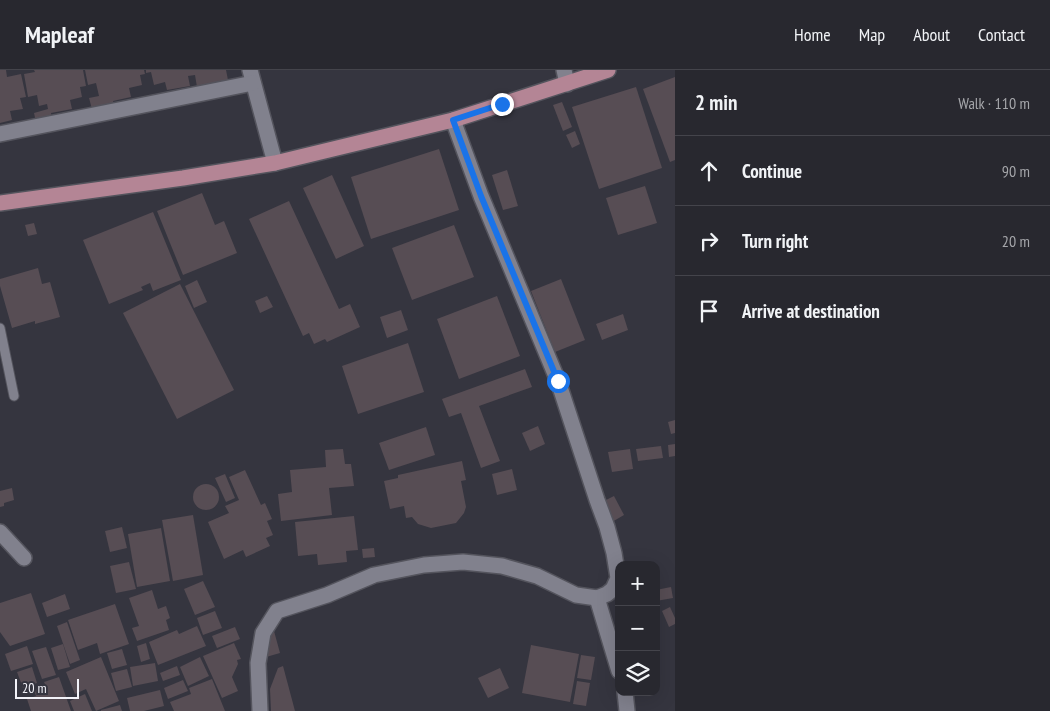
<!DOCTYPE html>
<meta charset="utf-8">
<style>
:root{--surface:#28282f;--page:#303037;--text:#f1f3f6;--muted:#a5a6aa;--line:#44444b}
body{margin:0;font-family:"PT Sans Narrow",sans-serif;background:var(--page);color:var(--text)}
.controls{position:absolute;right:15px;bottom:15px;display:grid;overflow:hidden;border-radius:10px;box-shadow:0 5px 20px #0002}
.controls button{width:45px;height:45px;display:grid;place-items:center;padding:0;border:0;border-bottom:1px solid var(--line);background:var(--surface);color:var(--text);font:25px sans-serif}
.scale{position:absolute;left:15px;bottom:12px;width:64px;box-sizing:border-box;padding-left:5px;border:2px solid #f2f2f8;border-top:0;font-size:14px;line-height:18px;white-space:nowrap;color:#f2f2f8;-webkit-text-stroke:4px #35353f;paint-order:stroke}
.stop{position:absolute;width:15px;height:15px;margin:-11px;border:4px solid #1a73e8;border-radius:50%;background:#fff}
.stop.end{background:#1a73e8;border-color:#fff;box-shadow:0 1px 5px #0008}
.list{margin:0;padding:0;list-style:none}
h2{display:flex;justify-content:space-between;align-items:center;height:65px;margin:0;padding:0 20px;font-size:21px}
h2 small{font-size:16px;font-weight:400;color:var(--muted)}
.list li{display:grid;grid-template-columns:32px 1fr auto;gap:15px;align-items:center;box-sizing:border-box;height:70px;padding:0 20px;border-top:1px solid var(--line)}
.list b{display:block;font-size:19px;white-space:nowrap}
.list em{font-size:16px;font-style:normal;color:var(--muted)}
.icon{flex:none;width:28px;height:28px;fill:none;stroke:currentColor;stroke-width:2;stroke-linecap:round;stroke-linejoin:round}
.map{position:relative;flex:none;width:675px;height:641px;overflow:hidden}
header{display:flex;align-items:center;gap:30px;box-sizing:border-box;height:70px;padding:0 25px;background:var(--surface);border-bottom:1px solid var(--line)}
header strong{font-size:24px}
nav{display:flex;gap:28px;margin-inline-start:auto;font-size:18px}
main{display:flex}
aside{flex:1;background:var(--surface)}
.map>svg:first-child{display:block}
</style>
<header>
<strong>Mapleaf</strong>
<nav><a>Home</a><a>Map</a><a>About</a><a>Contact</a></nav>
</header>
<main>
<div class="map">
<svg width="675" height="641" viewBox="0 0 675 641">
<rect width="100%" height="100%" fill="#35353f"/>
<g fill="#574d54">
<path d="M0,0h6l1,7 14,-3 5,23 -6,1 3,11 -13,2 2,9 -12,3z"/>
<path d="M34,0h49l3,16 -6,1 2,10 -12,3 2,9 -21,4 1,6 -16,3 -2,-9 14,-4 -1,-5 -8,2 -2,-11 -9,2 -4,-23 11,-2z"/>
<path d="M85,0h59l1,4 -5,1 2,10 -13,3 2,9 -18,4 1,3 -22,5 -3,-11 10,-2 -3,-13 -8,2z"/>
<path d="M146,0h80l2,10 -31,7 -2,-12 -7,1 2,10 -23,4 -2,-8 -11,3 -3,-13 -5,1z"/>
<path d="M675,7v83l-5,2 -27,-73z"/>
<path d="M636,17l26,81 -63,21 -27,-82z"/>
<path d="M562,32l10,25 -9,4 -10,-26z"/>
<path d="M575,61l5,13 -8,4 -6,-13z"/>
<path d="M439,79l20,61 -88,29 -20,-62z"/>
<path d="M507,100l11,36 -15,4 -11,-35z"/>
<path d="M332,105l32,71 -28,13 -33,-71z"/>
<path d="M645,116l12,37 -39,12 -12,-37z"/>
<path d="M202,123l13,32 9,-4 13,32 -54,22 -26,-64z"/>
<path d="M289,131l50,108 11,-5 10,23 -33,15 -2,-3 -11,5 -5,-11 -6,3 -54,-117z"/>
<path d="M153,142l28,68 -28,11 -3,-8 -9,4 2,3 -34,14 -26,-64z"/>
<path d="M34,153l3,11 -9,2 -3,-11z"/>
<path d="M454,155l20,52 -62,23 -20,-52z"/>
<path d="M38,198l4,16 8,-2 10,35 -25,7v-3l-23,7 -12,-42v-7z"/>
<path d="M561,209l24,61 -30,12 -24,-61z"/>
<path d="M197,210l10,22 -13,6 -9,-22z"/>
<path d="M180,214l54,106 -57,29 -54,-106z"/>
<path d="M267,226l6,11 -13,6 -5,-12z"/>
<path d="M497,226l23,60 -61,23 -22,-60z"/>
<path d="M401,240l7,20 -21,8 -7,-21z"/>
<path d="M623,244l5,16 -26,10 -6,-16z"/>
<path d="M408,273l16,49 -66,22 -16,-48z"/>
<path d="M525,299l7,18 -53,19 21,55 -19,7 -20,-55 -12,4 -7,-18z"/>
<path d="M675,350v13l-4,1 -3,-12z"/>
<path d="M538,356l7,18 -15,7 -8,-18z"/>
<path d="M426,357l9,28 -46,15 -10,-27z"/>
<path d="M675,374v12l-6,1 -1,-12z"/>
<path d="M661,376l2,12 -25,3 -2,-12z"/>
<path d="M343,379l2,15h6l3,22 -25,2 3,27 -51,6 -3,-27 14,-2 -2,-22 36,-3 -1,-17z"/>
<path d="M630,379l3,20 -21,3 -4,-20z"/>
<path d="M462,391l4,19 -5,1 5,26 -2,6 -8,10 -25,5 -13,-4 -6,-7 -6,1 -2,-12 -14,3 -6,-28 14,-3v-3z"/>
<path d="M512,399l5,21 -20,5 -5,-21z"/>
<path d="M245,400l16,35 4,-2 7,16 -5,2 6,14 -7,3 4,8 -24,11 -3,-7 -19,9 -16,-37 21,-9 -4,-7 14,-6 -10,-23z"/>
<path d="M225,404l10,24 -9,4 -11,-24z"/>
<circle cx="206" cy="427" r="13"/>
<path d="M12,418l2,12 -10,3v3l-4,1v-16z"/>
<path d="M614,426l10,19 -12,7 -10,-20z"/>
<path d="M193,445l10,60 -30,6 -11,-61z"/>
<path d="M354,446l4,34 -12,1 1,11 -29,3 -1,-11 -19,2 -3,-34z"/>
<path d="M122,457l5,21 -17,4 -5,-21z"/>
<path d="M161,458l9,53 -33,6 -9,-53z"/>
<path d="M374,478l1,9 -12,1 -1,-9z"/>
<path d="M129,492l7,27 -20,4 -6,-27z"/>
<path d="M203,511l12,26 -20,8 -11,-26z"/>
<path d="M671,517l2,11 -17,3v-11z"/>
<path d="M152,520l6,19 8,-3 4,12 -4,2 3,10 -32,11 -5,-13 7,-2 -10,-28z"/>
<path d="M31,523l14,41 -35,12 -10,-14v-29z"/>
<path d="M65,524l5,15 -23,8 -5,-14z"/>
<path d="M115,534l14,40 -29,10 -3,-11 -19,7 -10,-30z"/>
<path d="M670,537l5,11v6l-6,3 -7,-16z"/>
<path d="M215,541l7,17 -19,7 -6,-17z"/>
<path d="M67,552l13,38 -10,4 -13,-38z"/>
<path d="M197,556l9,20 -48,19 -9,-23 28,-12 2,4z"/>
<path d="M235,557l5,12 -23,9 -5,-12z"/>
<path d="M274,561l6,22 -14,4 3,-24z"/>
<path d="M146,573l4,16 -9,3 -4,-16z"/>
<path d="M234,573l7,16 -4,1 1,4 -6,13 6,14 -16,7 -19,-42z"/>
<path d="M63,574l7,23 -12,3 -7,-22z"/>
<path d="M531,575l48,9 -9,48 -48,-9z"/>
<path d="M27,576l6,18 -22,7 -6,-17z"/>
<path d="M46,577l10,28 -14,4 -10,-28z"/>
<path d="M122,579l5,16 -15,4 -5,-16z"/>
<path d="M581,585l14,2 -4,23 -14,-2z"/>
<path d="M101,587l18,44 -23,10 -10,-22 -11,5 -9,-22z"/>
<path d="M200,587l9,19 -21,10 -8,-19z"/>
<path d="M155,593l3,18 -25,5 -3,-19z"/>
<path d="M177,596l3,9 -17,6 -3,-8z"/>
<path d="M283,596l12,45h-24l-1,-22 8,-21z"/>
<path d="M656,596h2l1,19h-3z"/>
<path d="M32,597l5,16 -14,5 -6,-16z"/>
<path d="M500,598l9,20 -21,10 -10,-20z"/>
<path d="M127,599l5,18 -16,4 -5,-18z"/>
<path d="M59,607l12,34h-40l-4,-12 9,-3 -2,-6 12,-4 -2,-4z"/>
<path d="M212,609l13,32h-51l-4,-9 21,-8 -2,-6z"/>
<path d="M183,610l5,11 -20,8 -4,-11z"/>
<path d="M577,611l13,2 -4,23 -13,-2z"/>
<path d="M160,620l4,16 -20,5h-14l-3,-13z"/>
<path d="M85,624l7,17h-18l-4,-10z"/>
<path d="M120,635l2,6h-21v-1z"/>
</g>
<g fill="none" stroke-linecap="round" stroke-linejoin="round">
<g stroke="#54545d" stroke-width="11">
<path id="service" d="M0,258l14,68"/>
</g>
<g stroke="#54545d" stroke-width="18">
<g id="minor">
<path d="M250,0l25,93"/>
<path d="M564,0l3,14"/>
<path d="M453,50l28,76 77,185 39,119 10,27 7,26 4,25 -5,11 -6,5 -10,4 22,73"/>
<path d="M0,64l253,-51"/>
<path d="M0,462l24,26"/>
<path d="M625,622l2,19"/>
<path d="M260,641l-2,-48 5,-30 14,-22 50,-16 47,-20 50,-10 39,-3 39,4 35,10 39,19 21,3"/>
</g>
</g>
<g stroke="#54545d" stroke-width="18">
<path id="primary" d="M0,133l183,-25 92,-15 178,-43 155,-50"/>
</g>
<use href="#service" stroke="#81818d" stroke-width="9"/>
<use href="#minor" stroke="#81818d" stroke-width="15"/>
<use href="#primary" stroke="#b48595" stroke-width="15"/>
</g>
<g fill="none" stroke-linecap="round" stroke-linejoin="round">
<path stroke="#1a73e8" stroke-width="6" d="M502,34l-49,16 28,76 77,185"/>
</g>
</svg>
<div class="controls">
<button>+</button>
<button>−</button>
<button><svg class="icon" aria-label="layers" viewBox="0 0 24 24"><path d="M12 4l9 5-9 5-9-5zM3 14l9 5 9-5"/></svg></button>
</div>
<div class="scale">20 m</div>
<div class="stop" style="left:558px;top:311px"></div>
<div class="stop end" style="left:502px;top:34px"></div>
</div>
<aside>
<h2>2 min<small>Walk · 110 m</small></h2>
<ul class="list">
<li><svg class="icon" aria-label="ahead" viewBox="0 0 24 24"><path d="M12 20V5M6 11l6-6 6 6"/></svg><div><b>Continue</b></div><em>90 m</em></li>
<li><svg class="icon" aria-label="right" viewBox="0 0 24 24"><path d="M7 20v-9h11M14 6l5 5-5 5"/></svg><div><b>Turn right</b></div><em>20 m</em></li>
<li><svg class="icon" aria-label="arrive" viewBox="0 0 24 24"><path d="M6 21V4h12l-3 4 3 4H6"/></svg><div><b>Arrive at destination</b></div></li>
</ul>
</aside>
</main>
